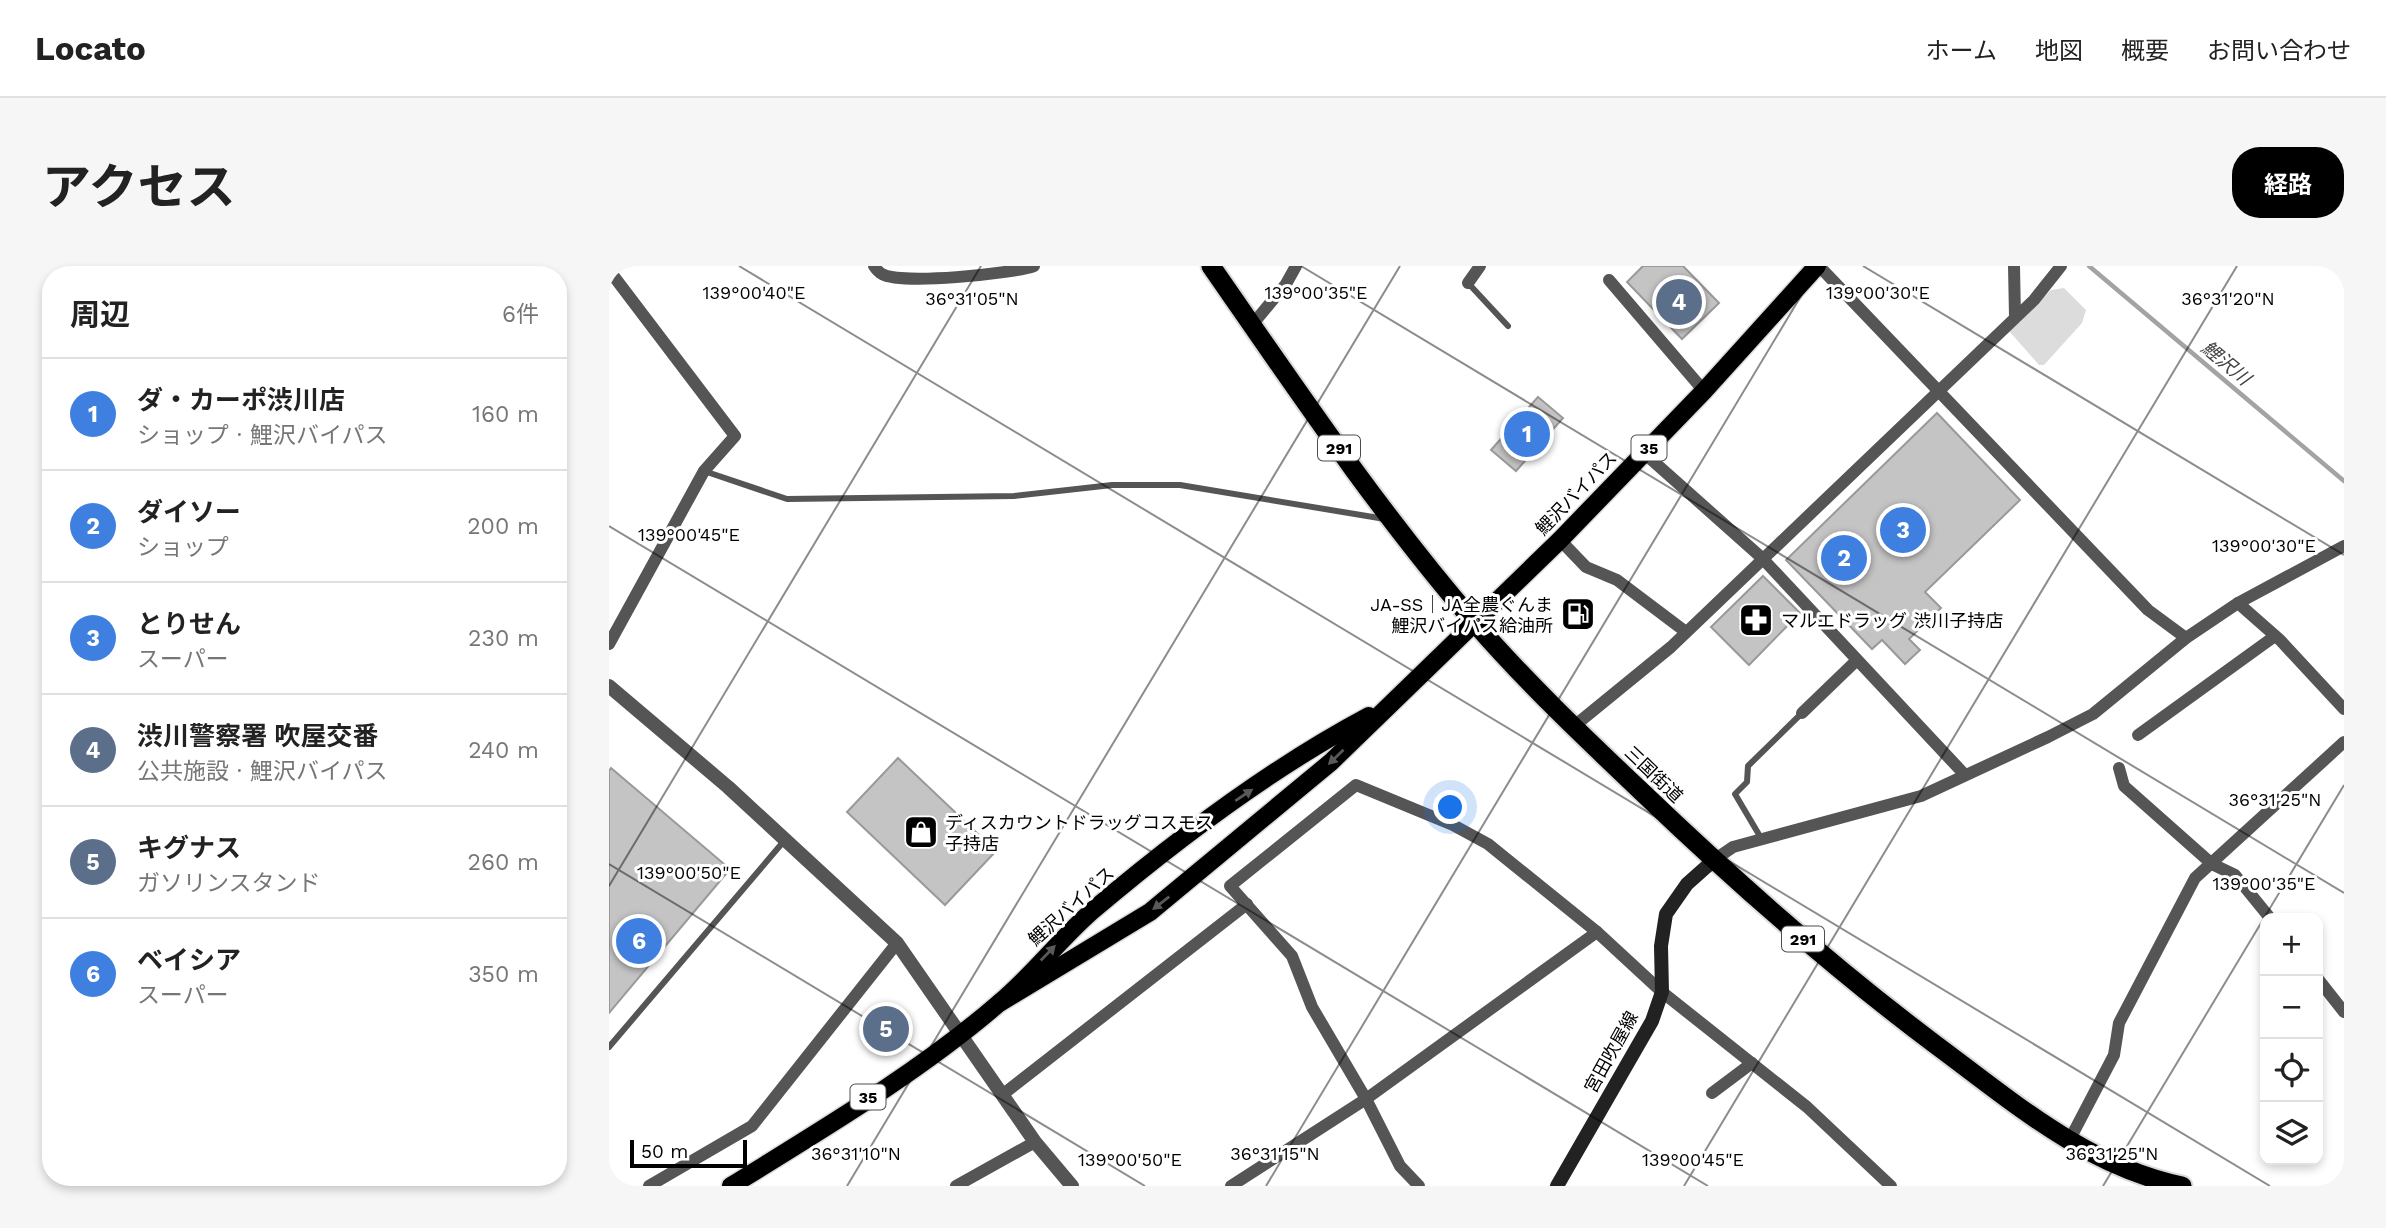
<!DOCTYPE html>
<html lang="ja">
<meta charset="utf-8">
<style>
:root{--surface:#fff;--page:#f6f6f6;--text:#222;--muted:#767676;--line:#e0e0e0;--accent:#000}
body{margin:0;font-family:"Work Sans","Noto Sans JP",sans-serif;background:var(--page);color:var(--text)}
.controls{position:absolute;right:21px;bottom:21px;display:grid;overflow:hidden;border-radius:14px;box-shadow:0 4px 10px #0003}
.controls button{width:63px;height:63px;display:grid;place-items:center;padding:0;border:0;border-bottom:2px solid var(--line);background:var(--surface);color:var(--text);font:35px sans-serif}
.scale{position:absolute;left:21px;bottom:18px;width:117px;box-sizing:border-box;padding-left:7px;border:4px solid #000;border-top:0;font-size:19px;line-height:24px;white-space:nowrap;color:#000;-webkit-text-stroke:5px #fff;paint-order:stroke}
.you{position:absolute;left:842px;top:542px;width:24px;height:24px;margin:-18px;border:5px solid #fff;border-radius:50%;background:#1a73e8;box-shadow:0 0 0 10px #1a73e833}
.badge{display:grid;place-items:center;width:46px;height:46px;border-radius:50%;background:var(--accent);color:#fff;font-size:23px;font-weight:700}
.pin{position:absolute;translate:-50% -50%;border:4px solid #fff;box-shadow:0 2px 7px #0006}
.list{margin:0;padding:0;list-style:none}
h2{display:flex;justify-content:space-between;align-items:center;height:91px;margin:0;padding:0 28px;font-size:30px}
h2 small{font-size:23px;font-weight:400;color:var(--muted)}
.list li{display:grid;grid-template-columns:46px 1fr auto;gap:21px;align-items:center;box-sizing:border-box;height:112px;padding:0 28px;border-top:2px solid var(--line)}
.list b{display:block;font-size:26px;white-space:nowrap}
.list p{margin:0;font-size:23px;white-space:nowrap;color:var(--muted)}
.list em{font-size:23px;font-style:normal;color:var(--muted)}
.icon{flex:none;width:38px;height:38px;fill:none;stroke:currentColor;stroke-width:2;stroke-linecap:round;stroke-linejoin:round}
.map{position:relative;flex:none;width:1735px;height:920px;overflow:hidden;border-radius:28px}
header{display:flex;align-items:center;gap:42px;box-sizing:border-box;height:98px;padding:0 35px;background:var(--surface);border-bottom:2px solid var(--line)}
header strong{font-size:33px}
nav{display:flex;gap:38px;margin-inline-start:auto;font-size:24px}
.intro{display:flex;align-items:center;justify-content:space-between;box-sizing:border-box;height:168px;padding:0 42px}
h1{margin:0;font-size:49px}
.button{padding:18px 32px;border-radius:28px;background:var(--accent);color:#fff;font-size:24px;font-weight:700}
main{display:flex;gap:42px;padding:0 42px}
aside{flex:1;background:var(--surface);border-radius:28px;box-shadow:0 4px 10px #0003}
.map>svg:first-child{display:block}
</style>
<header>
<strong>Locato</strong>
<nav><a>ホーム</a><a>地図</a><a>概要</a><a>お問い合わせ</a></nav>
</header>
<div class="intro"><h1>アクセス</h1><a class="button">経路</a></div>
<main>
<aside>
<h2>周辺<small>6件</small></h2>
<ul class="list">
<li><span class="badge" style="background:#3f7fe0">1</span><div><b>ダ・カーポ渋川店</b><p>ショップ · 鯉沢バイパス</p></div><em>160 m</em></li>
<li><span class="badge" style="background:#3f7fe0">2</span><div><b>ダイソー</b><p>ショップ</p></div><em>200 m</em></li>
<li><span class="badge" style="background:#3f7fe0">3</span><div><b>とりせん</b><p>スーパー</p></div><em>230 m</em></li>
<li><span class="badge" style="background:#5c6f8a">4</span><div><b>渋川警察署 吹屋交番</b><p>公共施設 · 鯉沢バイパス</p></div><em>240 m</em></li>
<li><span class="badge" style="background:#5c6f8a">5</span><div><b>キグナス</b><p>ガソリンスタンド</p></div><em>260 m</em></li>
<li><span class="badge" style="background:#3f7fe0">6</span><div><b>ベイシア</b><p>スーパー</p></div><em>350 m</em></li>
</ul>
</aside>
<div class="map">
<svg width="1735" height="920" viewBox="0 0 1735 920">
<rect width="100%" height="100%" fill="#fff"/>
<path fill="#dcdcdc" d="M1455,22l22,22 -4,13 -38,42h-5l-30,-34 42,-41z"/>
<g fill="none" stroke-linecap="round" stroke-linejoin="round">
<path stroke="#a3a3a3" stroke-width="4.5" d="M1480,0l255,215"/>
</g>
<g fill="#c4c4c4" stroke="#999" stroke-width="2">
<path d="M1034,0h40l36,37 -37,36 -55,-57z"/>
<path d="M929,131l25,21 -47,53 -25,-21z"/>
<path d="M1328,147l83,87 -95,92 16,16 -32,31 11,11 -15,14 -23,-24 -10,9 -86,-89z"/>
<path d="M1154,310l37,37 -51,52 -38,-38z"/>
<path d="M289,492l98,93 -51,54 -98,-93z"/>
<path d="M2,502l119,101 -121,144v-242z"/>
</g>
<g fill="none" stroke-linecap="round" stroke-linejoin="round">
<g stroke="#dbdbdb" stroke-width="21">
<g id="primary">
<path d="M392,736l149,-90 181,-150 229,-222 144,-149 113,-125"/>
<path d="M122,920c90,-56 187,-113 267,-182 34,-28 61,-64 94,-93 85,-72 179,-143 277,-195"/>
</g>
</g>
<g stroke="#dbdbdb" stroke-width="23">
<path id="trunk" d="M602,0c84,121 167,245 263,356 52,60 110,115 168,170 94,90 190,175 294,253 77,57 150,121 246,141"/>
</g>
<g stroke="#555" stroke-width="6">
<path d="M859,17l40,43"/>
<path d="M95,205l83,28 227,-3 98,-11h68l205,34"/>
<path d="M1152,572l-26,-44 12,-12 1,-16 54,-53"/>
<path d="M0,781l175,-206"/>
</g>
<g stroke="#555" stroke-width="12">
<path d="M265,0c2,3 4,6 8,8 19,11 129,0 152,-8"/>
<path d="M1210,0l329,344 38,28"/>
<path d="M1405,0l1,51"/>
<path d="M0,4l126,166 -31,35 -95,173"/>
<path d="M1000,14l95,111"/>
<path d="M859,17l12,-17"/>
<path d="M643,59l34,-41 10,-18"/>
<path d="M1035,187l118,105 203,217"/>
<path d="M951,274l26,27 31,13 69,52"/>
<path d="M1629,337l42,37 64,69"/>
<path d="M1193,447l55,-53"/>
<path d="M964,461l98,-80 363,-347 27,-34"/>
<path d="M1529,469l137,-99"/>
<path d="M1510,502l5,18 88,78 23,11 35,43"/>
<path d="M1105,594l19,-13 188,-51 127,-59 45,-23 93,-76 52,-35 106,-57"/>
<path d="M1709,713l26,33"/>
<path d="M1103,827l40,-30"/>
<path d="M393,829l245,-191"/>
<path d="M1460,875l45,-86 5,-32 76,-145 149,-136"/>
<path d="M40,920l103,-60 145,-183"/>
<path d="M347,920l79,-44"/>
<path d="M622,920l135,-87 231,-167"/>
<path d="M810,920l-19,-20 -34,-67 -54,-92 -20,-51 -62,-70 126,-101 97,40 35,19 109,88 65,60 145,115 84,79"/>
</g>
<path stroke="#555" stroke-width="14" d="M0,420l119,101 169,156 138,199 37,44"/>
<path stroke="#222" stroke-width="14" d="M948,920l95,-165 10,-29 -1,-46 5,-32 21,-30 27,-24"/>
<use href="#primary" stroke="#000" stroke-width="18"/>
<use href="#trunk" stroke="#000" stroke-width="19"/>
</g>
<defs><path id="oneway-solid" d="M-6-.8H1V-3.2L6.5 0L1 3.2V.8H-6Z" transform="scale(1.75)"/></defs>
<g fill="#595959">
<use href="#oneway-solid" transform="translate(727 491) rotate(136)"/>
<use href="#oneway-solid" transform="translate(635 529) rotate(-34)"/>
<use href="#oneway-solid" transform="translate(552 637) rotate(142)"/>
<use href="#oneway-solid" transform="translate(439 687) rotate(-46)"/>
</g>
<path fill="none" stroke="#000" stroke-width="2" stroke-opacity="0.45" d="M130,0l1531,920M692,0l1043,627M1254,0l481,289M0,260l1099,660M0,598l536,322M0,620l372,-620M238,920l553,-920M657,920l553,-920M1075,920l553,-920M1494,920l241,-401"/>
<defs>
<g id="fuel-square" transform="scale(1.75)"><rect x="-9" y="-9" width="18" height="18" rx="4" fill="#000" stroke="#fff"/><path d="M-5.5-6h7V0h2V4h1.3V-2.5L3-4.5l.8-.8L6-3V5H2.5V1h-1V6h-7ZM-4.2-4.7v3.2H.2V-4.7Z" fill="#fff"/></g>
<g id="pharmacy-square" transform="scale(1.75)"><rect x="-9" y="-9" width="18" height="18" rx="4" fill="#000" stroke="#fff"/><path d="M-2-6h4v4h4v4h-4v4h-4v-4h-4v-4h4Z" fill="#fff"/></g>
<g id="shop-square" transform="scale(1.75)"><rect x="-9" y="-9" width="18" height="18" rx="4" fill="#000" stroke="#fff"/><path d="M-5-2.5h2.3a2.7 3.5 0 0 1 5.4 0H5L5.5 6h-11ZM-1.5-2.5h3a1.5 2.3 0 0 0-3 0Z" fill="#fff"/></g>
</defs>
<g fill-rule="evenodd">
<use href="#fuel-square" x="969" y="348"/>
<use href="#pharmacy-square" x="1147" y="354"/>
<use href="#shop-square" x="312" y="566"/>
</g>
<g text-anchor="middle" dominant-baseline="central" stroke-width="6" stroke-linejoin="round" paint-order="stroke">
<g fill="#fff" stroke="#4c4c4c" stroke-width="2">
<rect x="709" y="169.5" width="42" height="25" rx="5"/>
<rect x="1022.5" y="169.5" width="35" height="25" rx="5"/>
<rect x="1173" y="660.5" width="42" height="25" rx="5"/>
<rect x="241.5" y="818.5" width="35" height="25" rx="5"/>
</g>
<g font-size="16" font-weight="bold" fill="#000">
<text x="730" y="182">291</text>
<text x="1040" y="182">35</text>
<text x="1194" y="673">291</text>
<text x="259" y="831">35</text>
</g>
<g font-size="18" fill="#000" stroke="#fff">
<text transform="translate(967 227) rotate(-46)">鯉沢バイパス</text>
<text transform="translate(1045 508) rotate(44)">三国街道</text>
<text transform="translate(462 640) rotate(-42)">鯉沢バイパス</text>
<text transform="translate(1002 786) rotate(-61)">宮田吹屋線</text>
</g>
<g font-size="18" fill="#000" stroke="#fff" text-anchor="start">
<text x="944" y="338" text-anchor="end">JA-SS｜JA全農ぐんま<tspan x="944" dy="21">鯉沢バイパス給油所</tspan></text>
<text x="1172" y="354">マルエドラッグ 渋川子持店</text>
<text x="336" y="556">ディスカウントドラッグコスモス<tspan x="336" dy="21">子持店</tspan></text>
</g>
<g font-size="19" font-style="italic" fill="#444" stroke="#fff">
<text transform="translate(1617 97) rotate(40)">鯉沢川</text>
</g>
</g>
<g font-size="18" text-anchor="middle" fill="#000" stroke="#fff" stroke-width="6" stroke-linejoin="round" paint-order="stroke">
<text x="145" y="33">139°00'40"E</text>
<text x="707" y="33">139°00'35"E</text>
<text x="1269" y="33">139°00'30"E</text>
<text x="363" y="39">36°31'05"N</text>
<text x="1619" y="39">36°31'20"N</text>
<text x="80" y="275">139°00'45"E</text>
<text x="1655" y="286">139°00'30"E</text>
<text x="1666" y="540">36°31'25"N</text>
<text x="80" y="613">139°00'50"E</text>
<text x="1655" y="624">139°00'35"E</text>
<text x="247" y="894">36°31'10"N</text>
<text x="666" y="894">36°31'15"N</text>
<text x="1503" y="894">36°31'25"N</text>
<text x="521" y="900">139°00'50"E</text>
<text x="1084" y="900">139°00'45"E</text>
</g>
</svg>
<div class="controls">
<button>+</button>
<button>−</button>
<button><svg class="icon" aria-label="locate" viewBox="0 0 24 24"><circle cx="12" cy="12" r="6"/><path d="M12 2v4M12 18v4M2 12h4M18 12h4"/></svg></button>
<button><svg class="icon" aria-label="layers" viewBox="0 0 24 24"><path d="M12 4l9 5-9 5-9-5zM3 14l9 5 9-5"/></svg></button>
</div>
<div class="scale">50 m</div>
<div class="you"></div>
<div class="pin badge" style="left:918px;top:168px;background:#3f7fe0">1</div>
<div class="pin badge" style="left:1235px;top:292px;background:#3f7fe0">2</div>
<div class="pin badge" style="left:1294px;top:264px;background:#3f7fe0">3</div>
<div class="pin badge" style="left:1070px;top:36px;background:#5c6f8a">4</div>
<div class="pin badge" style="left:277px;top:763px;background:#5c6f8a">5</div>
<div class="pin badge" style="left:30px;top:675px;background:#3f7fe0">6</div>
</div>
</main>
